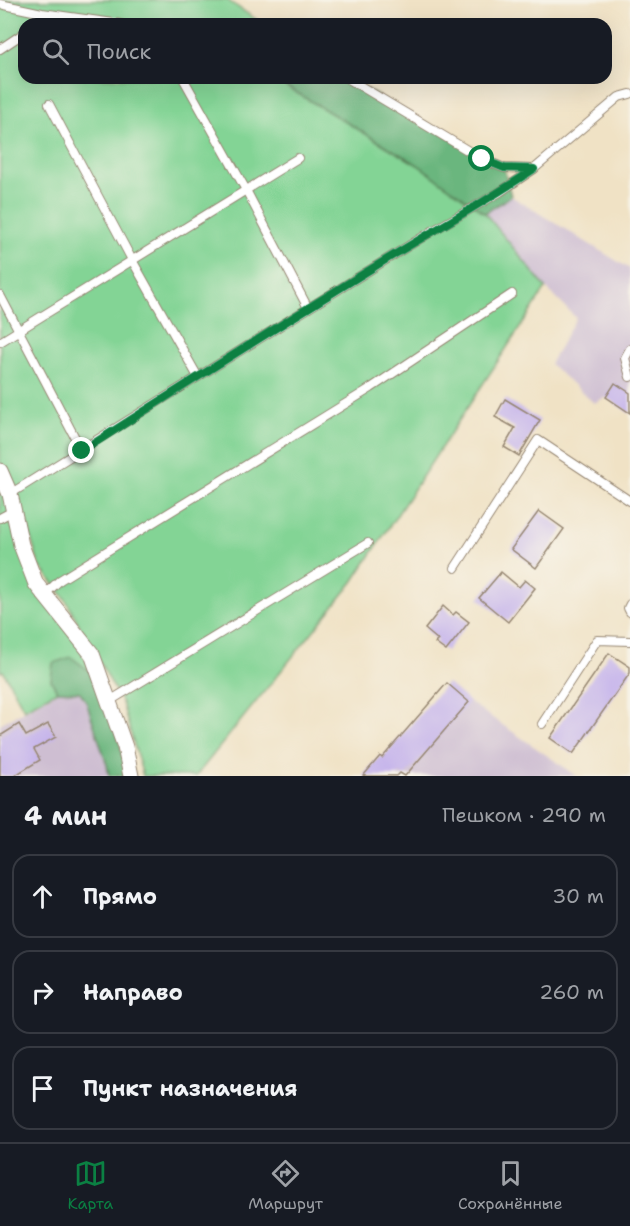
<!DOCTYPE html>
<html lang="ru">
<meta charset="utf-8">
<style>
:root{--surface:#171b24;--page:#20242c;--text:#f1f3f6;--muted:#9ea1a6;--line:#363941;--accent:#0b8043}
body{margin:0;font-family:"Shantell Sans",sans-serif;background:var(--page);color:var(--text)}
.stop{position:absolute;width:18px;height:18px;margin:-14px;border:4px solid #0b8043;border-radius:50%;background:#fff}
.stop.end{background:#0b8043;border-color:#fff;box-shadow:0 2px 6px #0008}
.list{margin:0;padding:0;list-style:none}
h2{display:flex;justify-content:space-between;align-items:center;height:78px;margin:0;padding:0 24px;font-size:26px}
h2 small{font-size:20px;font-weight:400;color:var(--muted)}
.list li{display:grid;grid-template-columns:39px 1fr auto;gap:18px;align-items:center;box-sizing:border-box;height:84px;margin:0 12px 12px;padding:0 12px;border:2px solid var(--line);border-radius:18px}
.list b{display:block;font-size:22px;white-space:nowrap}
.list em{font-size:20px;font-style:normal;color:var(--muted)}
.icon{flex:none;width:33px;height:33px;fill:none;stroke:currentColor;stroke-width:2;stroke-linecap:round;stroke-linejoin:round}
.map{position:relative;flex:none;width:630px;height:776px;overflow:hidden}
.search{position:absolute;background:var(--surface);box-shadow:0 6px 24px #0002;left:18px;right:18px;top:18px;height:66px;display:flex;align-items:center;gap:15px;box-sizing:border-box;padding:0 21px;border-radius:18px;color:var(--muted);font-size:22px}
.sheet{height:366px;background:var(--surface)}
nav{display:flex;justify-content:space-around;align-items:center;box-sizing:border-box;height:84px;border-top:2px solid var(--line);background:var(--surface);font-size:16px;color:var(--muted)}
nav a{display:grid;justify-items:center;gap:3px}
nav .on{color:var(--accent)}
.map>svg:first-child{display:block}
</style>
<div class="map">
<svg width="630" height="776" viewBox="0 0 630 776">
<rect width="100%" height="100%" fill="#f7f3e8"/>
<filter id="ink" filterUnits="userSpaceOnUse"><feTurbulence type="fractalNoise" baseFrequency=".0167" numOctaves="2"/><feDisplacementMap in="SourceGraphic" scale="12" xChannelSelector="R" yChannelSelector="G"/><feConvolveMatrix kernelMatrix="1 2 1 2 8 2 1 2 1" color-interpolation-filters="sRGB"/></filter>
<filter id="wash" filterUnits="userSpaceOnUse"><feTurbulence type="fractalNoise" baseFrequency=".008" numOctaves="4" result="noise"/><feDisplacementMap in="SourceGraphic" scale="24" xChannelSelector="R" yChannelSelector="G"/><feGaussianBlur stdDeviation="1.35" result="paint"/><feColorMatrix in="noise" values="0 0 0 0 0 0 0 0 0 0 0 0 0 0 0 0 0 1.4 0 .05"/><feComposite in="paint" operator="in"/></filter>
<g filter="url(#wash)">
<rect width="100%" height="100%" fill="#f0e2c5"/>
<g fill="#cebed2">
<path d="M511,196l119,73v144l-24,-16 -12,6 -44,-39 26,-46 -30,-30 -61,-75z"/>
<path d="M78,680l49,96h-127v-52z"/>
<path d="M447,683l22,19 108,74h-214l17,-20 3,1z"/>
</g>
<path fill="#83d495" stroke="#5f7f5a" stroke-width="1.5" d="M0,0h227l36,24h-142l-76,-10 19,10h-40v54h248l146,87 67,48 61,75 -193,294 -157,194h-53l-21,-73 -58,-106 -25,-32 -15,-50 -16,8 6,5 19,57 49,65 10,23 -41,6 6,12 -33,18 -21,-38 -3,1z"/>
<g fill="#6ab67e" stroke="#52704e" stroke-width="1.5">
<path d="M272,78h75l157,90 7,28 -26,17 -67,-48z"/>
<path d="M71,657l21,16 27,66 8,37h-18l-2,-11 -21,-64 -6,-9 -23,-1 -6,-11 2,-17z"/>
</g>
<g id="blocks">
<g fill="#c5b3eb">
<path d="M615,383l15,10v20l-24,-16z"/>
<path d="M505,399l35,21 -21,36 -15,-9 11,-19 -20,-11z"/>
<path d="M539,511l25,18 -28,39 -25,-19z"/>
<path d="M501,572l18,15 6,-7 10,8 -27,34 -29,-24z"/>
<path d="M443,606l10,9 3,-3 13,10 -23,29 -11,-8 3,-3 -13,-11z"/>
<path d="M609,653l21,14v6l-57,81 -23,-16z"/>
<path d="M447,683l22,19 -64,74 -5,-3 -3,3h-34l17,-20 2,2z"/>
<path d="M19,724l7,12 22,-12 8,13 -22,12 6,11 -26,16h-14v-40z"/>
</g>
</g>
</g>
<g filter="url(#ink)">
<use href="#blocks" fill-opacity="0" stroke="#968672" stroke-width="1.5"/>
<g fill="none" stroke-linecap="round" stroke-linejoin="round">
<g stroke="#968672" stroke-width="10">
<g id="lane">
<path d="M0,4l42,9 79,11"/>
<path d="M38,24l15,-9"/>
<path d="M0,49l24,-16"/>
<path d="M183,78l63,112 62,118"/>
<path d="M347,78l135,81 22,9 30,1 85,-72 11,-3"/>
<path d="M49,104l83,156 66,117"/>
<path d="M0,295l82,156"/>
<path d="M0,342l298,-184"/>
<path d="M630,349l-5,9 5,19"/>
<path d="M10,494l424,-264 66,-38 34,-23"/>
<path d="M0,518l13,-7"/>
<path d="M455,568l83,-128 92,61"/>
<path d="M44,595l16,-15 311,-192 141,-94"/>
<path d="M630,604l-2,4 2,4"/>
<path d="M108,702l260,-159"/>
<path d="M542,724l55,-84 33,1"/>
</g>
</g>
<g stroke="#968672" stroke-width="17">
<path id="street" d="M0,471l10,23 11,51 15,39 56,70 33,93 6,29"/>
</g>
<use href="#lane" stroke="#fff" stroke-width="8"/>
<use href="#street" stroke="#fff" stroke-width="15"/>
</g>
</g>
<g fill="none" stroke-linecap="round" stroke-linejoin="round" filter="url(#ink)">
<path stroke="#0b8043" stroke-width="8" d="M82,451c96,-62 192,-122 289,-182 54,-34 110,-64 163,-100l-30,-1 -22,-9"/>
</g>
</svg>
<div class="stop" style="left:482px;top:159px"></div>
<div class="stop end" style="left:82px;top:451px"></div>
<div class="search"><svg class="icon" aria-label="search" viewBox="0 0 24 24"><circle cx="10" cy="10" r="6"/><path d="M15 15l6 6"/></svg>Поиск</div>
</div>
<section class="sheet">
<h2>4 мин<small>Пешком · 290 m</small></h2>
<ul class="list">
<li><svg class="icon" aria-label="ahead" viewBox="0 0 24 24"><path d="M12 20V5M6 11l6-6 6 6"/></svg><div><b>Прямо</b></div><em>30 m</em></li>
<li><svg class="icon" aria-label="right" viewBox="0 0 24 24"><path d="M7 20v-9h11M14 6l5 5-5 5"/></svg><div><b>Направо</b></div><em>260 m</em></li>
<li><svg class="icon" aria-label="arrive" viewBox="0 0 24 24"><path d="M6 21V4h12l-3 4 3 4H6"/></svg><div><b>Пункт назначения</b></div></li>
</ul>
</section>
<nav>
<a class="on"><svg class="icon" aria-label="map" viewBox="0 0 24 24"><path d="M3 6l6-2 6 2 6-2v14l-6 2-6-2-6 2zM9 4v14M15 6v14"/></svg>Карта</a>
<a><svg class="icon" aria-label="directions" viewBox="0 0 24 24"><path d="M12 3l9 9-9 9-9-9zM9 14v-3h6M13 9l2 2-2 2"/></svg>Маршрут</a>
<a><svg class="icon" aria-label="saved" viewBox="0 0 24 24"><path d="M7 4h10v16l-5-4-5 4z"/></svg>Сохранённые</a>
</nav>
